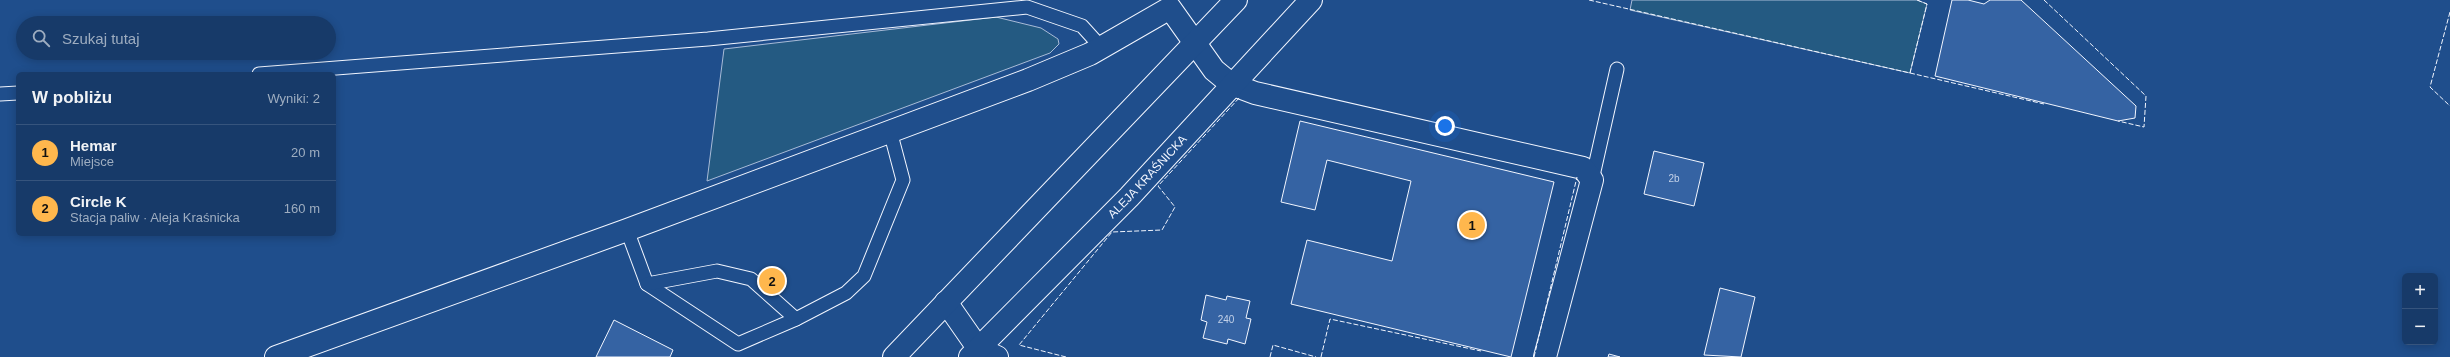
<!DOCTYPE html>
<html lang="pl">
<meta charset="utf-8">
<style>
:root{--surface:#173a69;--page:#244571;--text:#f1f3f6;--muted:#9eadc0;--line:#36547d;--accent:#ffb74d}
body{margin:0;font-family:Helvetica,sans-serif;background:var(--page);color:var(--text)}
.controls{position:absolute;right:12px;bottom:12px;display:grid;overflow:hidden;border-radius:6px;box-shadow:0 2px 10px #0003}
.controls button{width:36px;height:36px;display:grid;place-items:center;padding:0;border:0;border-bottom:1px solid var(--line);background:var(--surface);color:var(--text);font:20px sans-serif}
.you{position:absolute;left:1445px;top:126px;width:14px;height:14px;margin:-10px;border:3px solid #fff;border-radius:50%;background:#1a73e8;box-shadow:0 0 0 6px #1a73e833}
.badge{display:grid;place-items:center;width:26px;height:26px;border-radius:50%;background:var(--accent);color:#111;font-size:13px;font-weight:700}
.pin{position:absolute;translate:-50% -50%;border:2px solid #fff;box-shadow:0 1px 4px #0006}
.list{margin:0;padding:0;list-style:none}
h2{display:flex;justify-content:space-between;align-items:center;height:52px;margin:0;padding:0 16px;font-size:17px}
h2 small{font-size:13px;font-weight:400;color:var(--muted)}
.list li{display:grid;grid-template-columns:26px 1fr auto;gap:12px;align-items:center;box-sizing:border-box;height:56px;padding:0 16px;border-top:1px solid var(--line)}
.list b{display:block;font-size:15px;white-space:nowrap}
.list p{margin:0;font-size:13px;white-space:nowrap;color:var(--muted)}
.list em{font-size:13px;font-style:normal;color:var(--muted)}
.icon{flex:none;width:22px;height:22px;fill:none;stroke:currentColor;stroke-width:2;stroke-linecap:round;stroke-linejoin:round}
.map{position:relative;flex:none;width:2450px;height:357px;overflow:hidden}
.search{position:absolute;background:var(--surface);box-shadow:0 2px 10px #0003;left:16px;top:16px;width:320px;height:44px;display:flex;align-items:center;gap:10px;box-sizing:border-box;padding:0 14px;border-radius:22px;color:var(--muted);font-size:15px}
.panel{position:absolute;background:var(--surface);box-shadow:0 2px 10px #0003;left:16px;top:72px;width:320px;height:164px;border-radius:6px}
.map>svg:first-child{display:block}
</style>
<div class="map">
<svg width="2450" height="357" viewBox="0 0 2450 357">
<rect width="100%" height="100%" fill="#1f4e8c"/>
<g fill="#245a82" stroke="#a8bbd7">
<path d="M1632,0h285l10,4 -17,69 -280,-63z"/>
<path d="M996,17l45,11 17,11 1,5 -9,9 -343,128 17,-132z"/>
</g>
<g fill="#3563a3" stroke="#f2f6ff">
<path d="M1952,0h16l16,4 6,-4h31l115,106 -1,12 -17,3 -183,-45z"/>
<path d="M1300,121l254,61 -43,175 -220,-53 16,-64 85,21 19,-80 -84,-21 -12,50 -34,-8z"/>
<path d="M1654,151l50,12 -10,43 -50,-12z"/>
<path d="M1720,288l35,9 -14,60 -37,-2z"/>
<path d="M1206,295l20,5 1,-4 23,5 -4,17 5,1 -6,25 -17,-5 -1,5 -24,-6 4,-16 -6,-2z"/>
<path d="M614,320l59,30 -3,7h-74z"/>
<path d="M1609,354l11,3h-12z"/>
</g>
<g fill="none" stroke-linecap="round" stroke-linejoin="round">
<g stroke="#f2f6ff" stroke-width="15">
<g id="service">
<path d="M259,74l449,-35 319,-32 55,19 19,21"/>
<path d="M0,94l18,-1"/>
<path d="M1592,180l25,-111"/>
<path d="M627,230l20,54 91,60 58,-25 50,-26 18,-17 39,-96 -13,-49"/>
<path d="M647,284l70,-13 34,8 45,40"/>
</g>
</g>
<g stroke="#f2f6ff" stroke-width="24">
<g id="minor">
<path d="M946,302l32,46 19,9"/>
<path d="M276,357l351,-127 401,-150 62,-26 80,-46 44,62 17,14 24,9 328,75 9,12 -47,177"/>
<path id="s1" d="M970,357l159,-160 182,-197"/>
</g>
</g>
<g stroke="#f2f6ff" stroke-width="24">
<path id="primary" d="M894,357l342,-357"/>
</g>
<use href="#service" stroke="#1f4e8c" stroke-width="13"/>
<use href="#minor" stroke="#1f4e8c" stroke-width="22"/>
<use href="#primary" stroke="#1f4e8c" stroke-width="22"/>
<g stroke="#f2f6ff" stroke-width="1" stroke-dasharray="5 2" stroke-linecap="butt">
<path d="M1589,0l321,73 17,-69 -10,-4"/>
<path d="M2044,0l102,96 -2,31 -26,-6"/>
<path d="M2450,12l-20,75 20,19"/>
<path d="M1910,73l134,31"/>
<path d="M1066,357l-47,-12 93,-113 50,-2 13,-23 -17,-21 82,-89"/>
<path d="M1270,357l3,-12 43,12"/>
<path d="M1321,357l9,-38 151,32"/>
<path d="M1534,357l43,-180"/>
</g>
</g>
<g text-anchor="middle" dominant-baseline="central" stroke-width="3" stroke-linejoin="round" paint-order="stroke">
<g font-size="10" fill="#c3d1e8">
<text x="1674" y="178">2b</text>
<text x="1226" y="319">240</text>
</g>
<g font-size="12" fill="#f2f6ff" stroke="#1f4e8c">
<text stroke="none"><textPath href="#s1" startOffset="253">ALEJA KRAŚNICKA</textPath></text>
</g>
</g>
</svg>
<div class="controls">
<button>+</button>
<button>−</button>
</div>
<div class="you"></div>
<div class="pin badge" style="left:1472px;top:225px">1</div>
<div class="pin badge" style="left:772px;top:281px">2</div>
<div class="search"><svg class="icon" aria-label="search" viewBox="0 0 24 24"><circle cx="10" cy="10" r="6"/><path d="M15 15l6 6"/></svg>Szukaj tutaj</div>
<section class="panel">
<h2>W pobliżu<small>Wyniki: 2</small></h2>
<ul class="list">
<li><span class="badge">1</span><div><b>Hemar</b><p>Miejsce</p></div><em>20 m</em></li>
<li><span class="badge">2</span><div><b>Circle K</b><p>Stacja paliw · Aleja Kraśnicka</p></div><em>160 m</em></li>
</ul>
</section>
</div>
